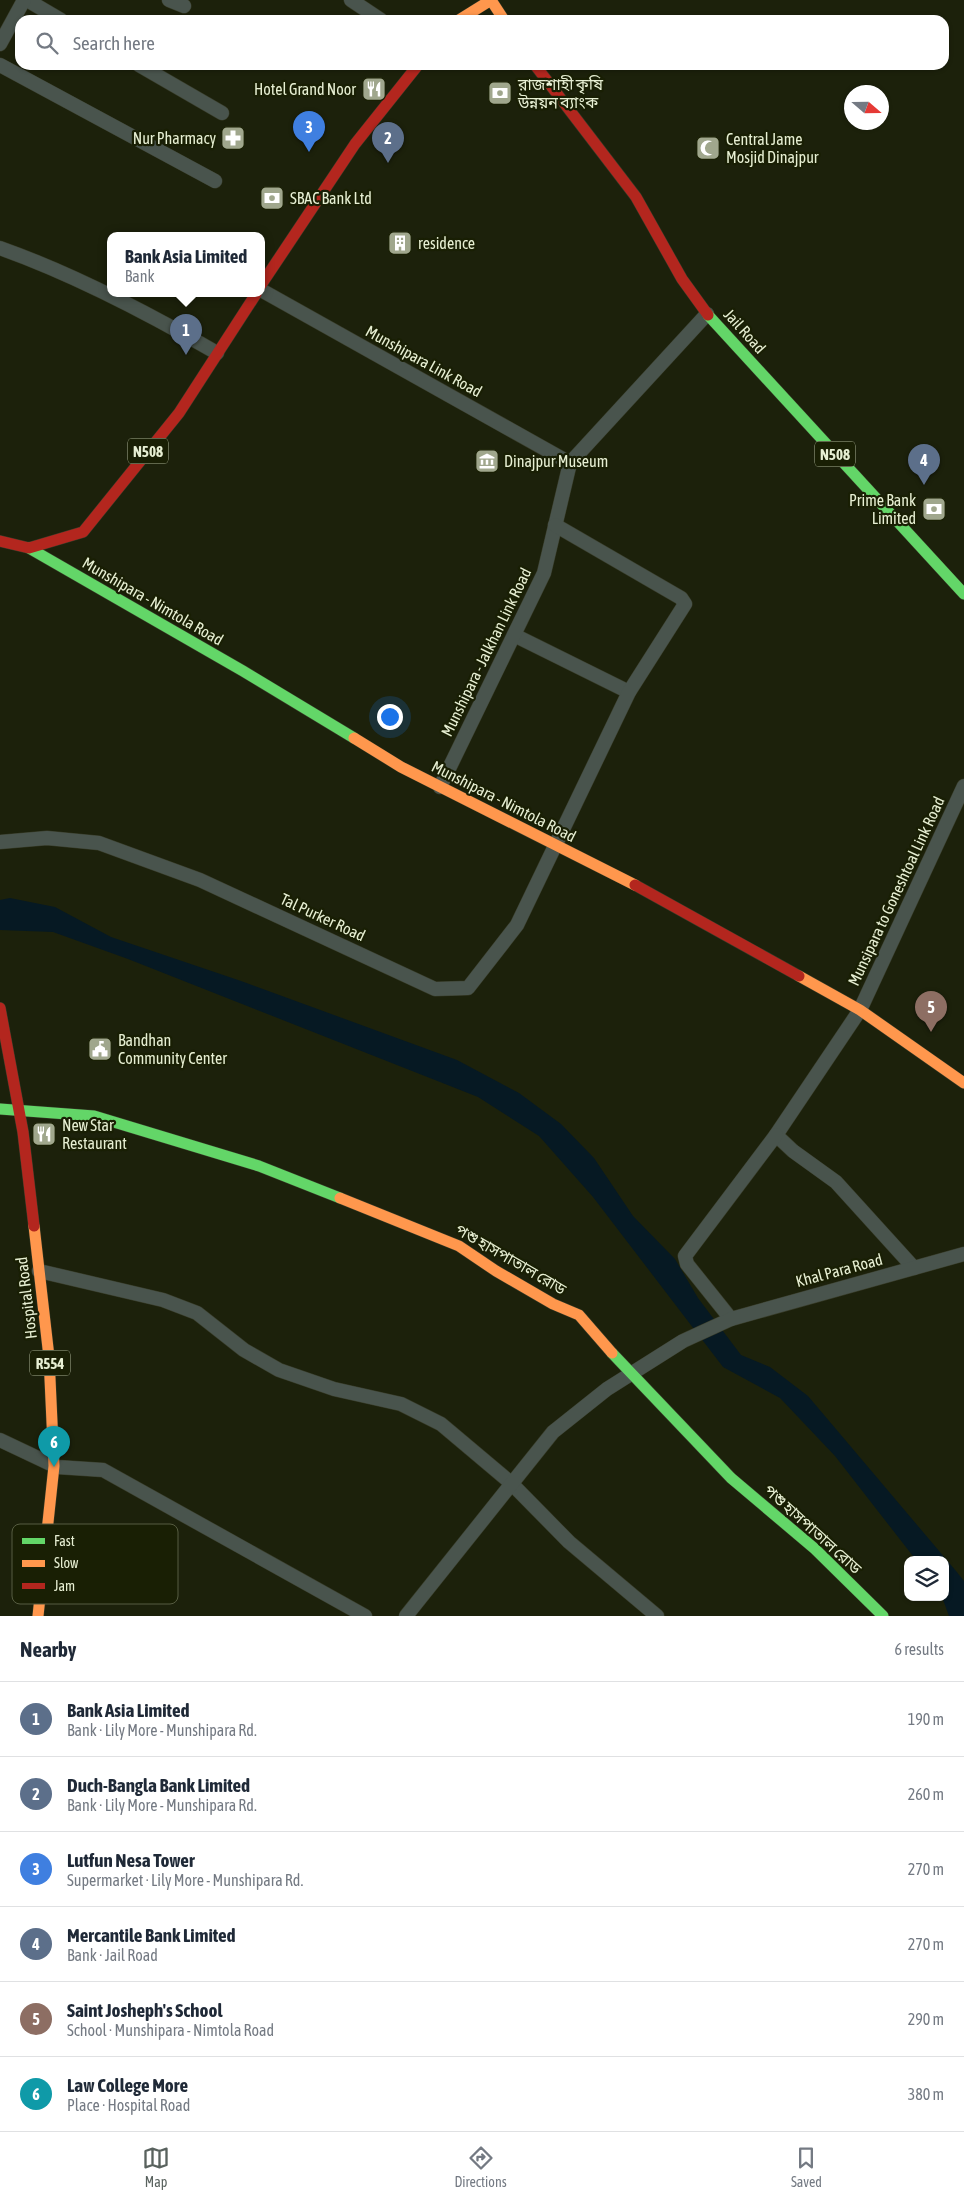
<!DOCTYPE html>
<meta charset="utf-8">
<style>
:root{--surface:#fff;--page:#f6f6f7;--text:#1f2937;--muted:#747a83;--line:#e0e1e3;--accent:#59625e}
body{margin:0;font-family:"Asap Condensed","Noto Sans Bengali",sans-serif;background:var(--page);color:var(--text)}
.controls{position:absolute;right:15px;bottom:15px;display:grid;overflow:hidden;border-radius:10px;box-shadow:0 1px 4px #0004}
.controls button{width:45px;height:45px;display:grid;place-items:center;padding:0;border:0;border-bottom:1px solid var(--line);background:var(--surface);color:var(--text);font:25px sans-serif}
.compass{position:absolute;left:844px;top:85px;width:45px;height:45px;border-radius:50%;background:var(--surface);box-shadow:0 1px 4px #0004;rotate:110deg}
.you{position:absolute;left:389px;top:716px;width:18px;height:18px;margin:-12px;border:4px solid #fff;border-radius:50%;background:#1a73e8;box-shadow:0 0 0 8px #1a73e833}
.badge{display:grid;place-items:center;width:32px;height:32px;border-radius:50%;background:var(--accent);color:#fff;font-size:16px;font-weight:700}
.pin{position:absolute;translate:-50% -41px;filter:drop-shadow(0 1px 2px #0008)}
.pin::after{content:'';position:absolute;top:26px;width:18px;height:15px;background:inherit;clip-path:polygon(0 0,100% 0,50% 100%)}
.popup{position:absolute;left:107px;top:232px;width:158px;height:65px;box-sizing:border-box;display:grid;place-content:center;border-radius:10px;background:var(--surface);filter:drop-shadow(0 1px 4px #0005);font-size:16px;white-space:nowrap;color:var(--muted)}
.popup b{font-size:19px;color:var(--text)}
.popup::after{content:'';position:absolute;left:50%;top:100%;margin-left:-10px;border:10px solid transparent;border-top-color:var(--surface)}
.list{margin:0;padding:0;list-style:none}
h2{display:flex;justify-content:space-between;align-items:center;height:65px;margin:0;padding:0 20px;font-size:21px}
h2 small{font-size:16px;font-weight:400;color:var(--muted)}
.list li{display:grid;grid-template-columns:32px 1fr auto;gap:15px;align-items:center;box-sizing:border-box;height:75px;padding:0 20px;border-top:1px solid var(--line)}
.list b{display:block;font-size:19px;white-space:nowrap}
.list p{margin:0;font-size:16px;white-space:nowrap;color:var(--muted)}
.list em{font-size:16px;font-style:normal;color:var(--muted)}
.icon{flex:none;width:28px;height:28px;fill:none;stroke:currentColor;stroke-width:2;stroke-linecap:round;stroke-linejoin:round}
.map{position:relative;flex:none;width:964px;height:1616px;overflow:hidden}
.search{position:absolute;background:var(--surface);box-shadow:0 1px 4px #0004;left:15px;right:15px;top:15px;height:55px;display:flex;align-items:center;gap:12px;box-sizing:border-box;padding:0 18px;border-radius:15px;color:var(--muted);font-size:19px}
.sheet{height:515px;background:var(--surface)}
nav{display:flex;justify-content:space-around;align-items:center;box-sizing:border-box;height:70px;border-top:1px solid var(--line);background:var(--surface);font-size:14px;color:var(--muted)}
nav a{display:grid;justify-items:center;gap:2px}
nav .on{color:var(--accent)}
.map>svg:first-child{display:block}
</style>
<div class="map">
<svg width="964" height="1616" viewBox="0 0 964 1616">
<rect width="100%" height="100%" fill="#1c210b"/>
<path fill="#061923" d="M10,898l45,9 56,30 130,44 216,79 62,33 42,31 33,34 39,58 42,43 23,39 43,57 29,12 38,29 148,175 8,10v35h-15l-7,-19h3v-37h-29l-81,-104 -55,-58 -57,-31 -130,-170 -54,-61 -61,-39 -350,-138 -75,-27 -53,-2v-30z"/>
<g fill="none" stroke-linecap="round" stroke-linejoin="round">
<g stroke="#383c29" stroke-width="15">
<g id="street">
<path d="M27,0l34,20"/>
<path d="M169,0l15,6"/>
<path d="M351,0l30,20"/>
<path d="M0,44l24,-44"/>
<path d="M0,65l215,116"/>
<path d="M139,65l83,48"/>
<path d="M0,248c76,27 148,65 217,105"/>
<path d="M261,290l309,173"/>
<path d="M514,635l115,57"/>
<path d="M440,787l104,-214 26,-110 137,-149"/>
<path d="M0,842l47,-4 52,5 101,37 235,109 33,-1 49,-63 112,-233 56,-88 -4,-6 -126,-73"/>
<path d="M914,1268l-78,-86 -43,-31 -17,-16 84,-125 104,-224"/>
<path d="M39,1271l124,29 34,13 47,37 35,20 55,19 67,15 40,20 70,59 58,59 88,74"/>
<path d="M731,1319l-44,-55 -2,-8 91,-121"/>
<path d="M0,1440l57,27 46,3 262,146"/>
<path d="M406,1616l147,-184 54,-43 76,-48 48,-22 233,-65"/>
</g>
</g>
<g stroke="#383c29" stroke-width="12">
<g id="fast">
<path d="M708,315l256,279"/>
<path d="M29,548l214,123 111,67"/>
<path d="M0,1109l94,7 165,50 81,32"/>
<path d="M612,1353l119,125 84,71 68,67"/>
</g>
</g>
<g stroke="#383c29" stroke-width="12">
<g id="slow">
<path d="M459,20l32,-20 13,20"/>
<path d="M354,738l47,29 234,118"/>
<path d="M799,976l61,34 104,73"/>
<path d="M340,1198l119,48 37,25 57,33 26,11 33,38"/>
<path d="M34,1226l15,131 5,109 -16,150"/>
</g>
</g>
<g stroke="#383c29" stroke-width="12">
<g id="jam">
<path d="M535,65l101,132 46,82 26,36"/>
<path d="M261,285l94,-141 63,-79"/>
<path d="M0,541l29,7 54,-16 96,-119 77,-119"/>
<path d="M635,885l164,91"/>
<path d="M0,1008l23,124 11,94"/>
</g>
</g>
<use href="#street" stroke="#49544d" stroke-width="14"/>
<use href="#fast" stroke="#63d668" stroke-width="11"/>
<use href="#slow" stroke="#ff974d" stroke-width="11"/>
<use href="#jam" stroke="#b3261e" stroke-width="11"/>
</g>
<defs>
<g id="restaurant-square" transform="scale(1.25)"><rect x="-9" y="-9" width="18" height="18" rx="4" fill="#a0a78d" stroke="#191f04"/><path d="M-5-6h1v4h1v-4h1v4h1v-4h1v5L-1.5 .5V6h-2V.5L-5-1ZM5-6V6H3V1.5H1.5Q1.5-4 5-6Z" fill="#fff"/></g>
<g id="bank-square" transform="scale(1.25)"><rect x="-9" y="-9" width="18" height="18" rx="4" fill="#a0a78d" stroke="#191f04"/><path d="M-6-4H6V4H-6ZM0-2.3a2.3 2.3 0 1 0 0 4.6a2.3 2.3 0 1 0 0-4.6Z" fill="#fff"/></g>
<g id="pharmacy-square" transform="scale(1.25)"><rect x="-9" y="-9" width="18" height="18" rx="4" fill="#a0a78d" stroke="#191f04"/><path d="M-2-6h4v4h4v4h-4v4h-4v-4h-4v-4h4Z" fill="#fff"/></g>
<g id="mosque-square" transform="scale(1.25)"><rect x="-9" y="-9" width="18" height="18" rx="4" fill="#a0a78d" stroke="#191f04"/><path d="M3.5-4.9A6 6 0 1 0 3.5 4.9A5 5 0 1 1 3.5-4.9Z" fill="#fff"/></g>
<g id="building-square" transform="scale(1.25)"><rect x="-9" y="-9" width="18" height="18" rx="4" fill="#a0a78d" stroke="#191f04"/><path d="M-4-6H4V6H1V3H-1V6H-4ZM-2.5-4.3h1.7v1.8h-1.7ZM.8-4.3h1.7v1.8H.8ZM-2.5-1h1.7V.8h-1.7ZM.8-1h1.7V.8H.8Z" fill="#fff"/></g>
<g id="museum-square" transform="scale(1.25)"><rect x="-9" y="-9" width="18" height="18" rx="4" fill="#a0a78d" stroke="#191f04"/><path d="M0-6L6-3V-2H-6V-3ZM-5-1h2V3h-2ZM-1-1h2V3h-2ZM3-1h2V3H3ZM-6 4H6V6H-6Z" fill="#fff"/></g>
<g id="civic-square" transform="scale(1.25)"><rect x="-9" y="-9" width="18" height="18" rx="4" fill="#a0a78d" stroke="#191f04"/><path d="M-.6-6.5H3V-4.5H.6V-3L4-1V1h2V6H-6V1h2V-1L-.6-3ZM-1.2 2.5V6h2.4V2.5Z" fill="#fff"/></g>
</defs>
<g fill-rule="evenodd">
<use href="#restaurant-square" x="374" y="89"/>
<use href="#bank-square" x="500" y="93"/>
<use href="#pharmacy-square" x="233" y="138"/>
<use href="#mosque-square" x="708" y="148"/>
<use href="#bank-square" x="272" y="198"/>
<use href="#building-square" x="400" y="243"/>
<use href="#museum-square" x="487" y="461"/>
<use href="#bank-square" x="934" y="509"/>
<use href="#civic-square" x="100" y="1049"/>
<use href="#restaurant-square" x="44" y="1134"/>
</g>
<g text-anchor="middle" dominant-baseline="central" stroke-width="4.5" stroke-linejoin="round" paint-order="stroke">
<g fill="#191f04" stroke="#a9b195" stroke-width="1">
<rect x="128" y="438.5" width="40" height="25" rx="4"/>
<rect x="815" y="441.5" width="40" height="25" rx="4"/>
<rect x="30" y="1350.5" width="40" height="25" rx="4"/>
</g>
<g font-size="15" font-weight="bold" fill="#e7efd3">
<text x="148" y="451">N508</text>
<text x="835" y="454">N508</text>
<text x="50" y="1363">R554</text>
</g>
<g font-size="16" fill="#e7efd3" stroke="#191f04" text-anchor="start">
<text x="518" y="84">রাজশাহী কৃষি<tspan x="518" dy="18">উন্নয়ন ব্যাংক</tspan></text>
<text x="356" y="89" text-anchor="end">Hotel Grand Noor</text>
<text x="216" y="138" text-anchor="end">Nur Pharmacy</text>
<text x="726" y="139">Central Jame<tspan x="726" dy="18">Mosjid Dinajpur</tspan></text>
<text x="290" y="198">SBAC Bank Ltd</text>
<text x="418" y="243">residence</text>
<text x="504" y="461">Dinajpur Museum</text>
<text x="916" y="500" text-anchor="end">Prime Bank<tspan x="916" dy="18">Limited</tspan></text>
<text x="118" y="1040">Bandhan<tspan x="118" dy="18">Community Center</tspan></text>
<text x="62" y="1125">New Star<tspan x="62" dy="18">Restaurant</tspan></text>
</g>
<g font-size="16" fill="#e7efd3" stroke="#191f04">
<text transform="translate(745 331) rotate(48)">Jail Road</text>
<text transform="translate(424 361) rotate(29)">Munshipara Link Road</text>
<text transform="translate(153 601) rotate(30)">Munshipara - Nimtola Road</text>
<text transform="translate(486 652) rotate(-64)">Munshipara - Jalkhan Link Road</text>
<text transform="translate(504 801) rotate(27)">Munshipara - Nimtola Road</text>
<text transform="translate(896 891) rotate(-65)">Munsipara to Goneshtoal Link Road</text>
<text transform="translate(323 917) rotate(25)">Tal Purker Road</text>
<text transform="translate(511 1259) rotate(30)">পশু হাসপাতাল রোড</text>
<text transform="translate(839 1270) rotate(-15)">Khal Para Road</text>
<text transform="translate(26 1298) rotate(-97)">Hospital Road</text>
<text transform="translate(813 1529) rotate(42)">পশু হাসপাতাল রোড</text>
</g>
</g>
<rect x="12" y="1524" width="166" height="80" rx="8" fill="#191f04" stroke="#575d42" stroke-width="1"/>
<rect x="22" y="1538" width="23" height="6" fill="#63d668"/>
<rect x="22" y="1560" width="23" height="7" fill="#ff974d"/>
<rect x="22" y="1583" width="23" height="6" fill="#b3261e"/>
<g font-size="14" fill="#e7efd3">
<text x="54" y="1546">Fast</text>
<text x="54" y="1568">Slow</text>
<text x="54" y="1591">Jam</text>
</g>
</svg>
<div class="controls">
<button><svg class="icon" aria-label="layers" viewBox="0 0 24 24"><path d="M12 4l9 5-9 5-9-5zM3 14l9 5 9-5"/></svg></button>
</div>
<svg class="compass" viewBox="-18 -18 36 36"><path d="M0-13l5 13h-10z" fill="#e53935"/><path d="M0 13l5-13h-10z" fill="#747a83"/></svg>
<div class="you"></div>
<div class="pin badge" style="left:186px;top:355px;background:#5c6f8a">1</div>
<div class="popup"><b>Bank Asia Limited</b>Bank</div>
<div class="pin badge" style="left:388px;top:163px;background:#5c6f8a">2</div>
<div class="pin badge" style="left:309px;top:152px;background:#3f7fe0">3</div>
<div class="pin badge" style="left:924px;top:485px;background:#5c6f8a">4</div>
<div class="pin badge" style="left:931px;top:1032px;background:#8d6e63">5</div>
<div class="pin badge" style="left:54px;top:1467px;background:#0f9aa8">6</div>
<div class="search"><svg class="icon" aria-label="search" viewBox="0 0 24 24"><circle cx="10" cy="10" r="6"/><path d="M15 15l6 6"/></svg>Search here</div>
</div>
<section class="sheet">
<h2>Nearby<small>6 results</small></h2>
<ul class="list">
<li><span class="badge" style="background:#5c6f8a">1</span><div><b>Bank Asia Limited</b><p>Bank · Lily More - Munshipara Rd.</p></div><em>190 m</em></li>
<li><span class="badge" style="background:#5c6f8a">2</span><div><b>Duch-Bangla Bank Limited</b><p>Bank · Lily More - Munshipara Rd.</p></div><em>260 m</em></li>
<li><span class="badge" style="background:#3f7fe0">3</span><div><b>Lutfun Nesa Tower</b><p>Supermarket · Lily More - Munshipara Rd.</p></div><em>270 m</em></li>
<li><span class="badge" style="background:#5c6f8a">4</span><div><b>Mercantile Bank Limited</b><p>Bank · Jail Road</p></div><em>270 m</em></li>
<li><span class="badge" style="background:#8d6e63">5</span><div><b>Saint Josheph's School</b><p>School · Munshipara - Nimtola Road</p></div><em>290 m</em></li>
<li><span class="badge" style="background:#0f9aa8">6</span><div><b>Law College More</b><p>Place · Hospital Road</p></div><em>380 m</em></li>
</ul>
</section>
<nav>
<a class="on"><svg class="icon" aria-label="map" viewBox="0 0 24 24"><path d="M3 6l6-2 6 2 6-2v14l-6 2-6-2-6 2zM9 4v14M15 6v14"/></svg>Map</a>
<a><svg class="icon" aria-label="directions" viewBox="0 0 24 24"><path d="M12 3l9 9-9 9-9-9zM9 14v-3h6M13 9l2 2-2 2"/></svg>Directions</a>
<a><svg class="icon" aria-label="saved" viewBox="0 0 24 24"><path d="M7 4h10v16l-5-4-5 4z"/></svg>Saved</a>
</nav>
